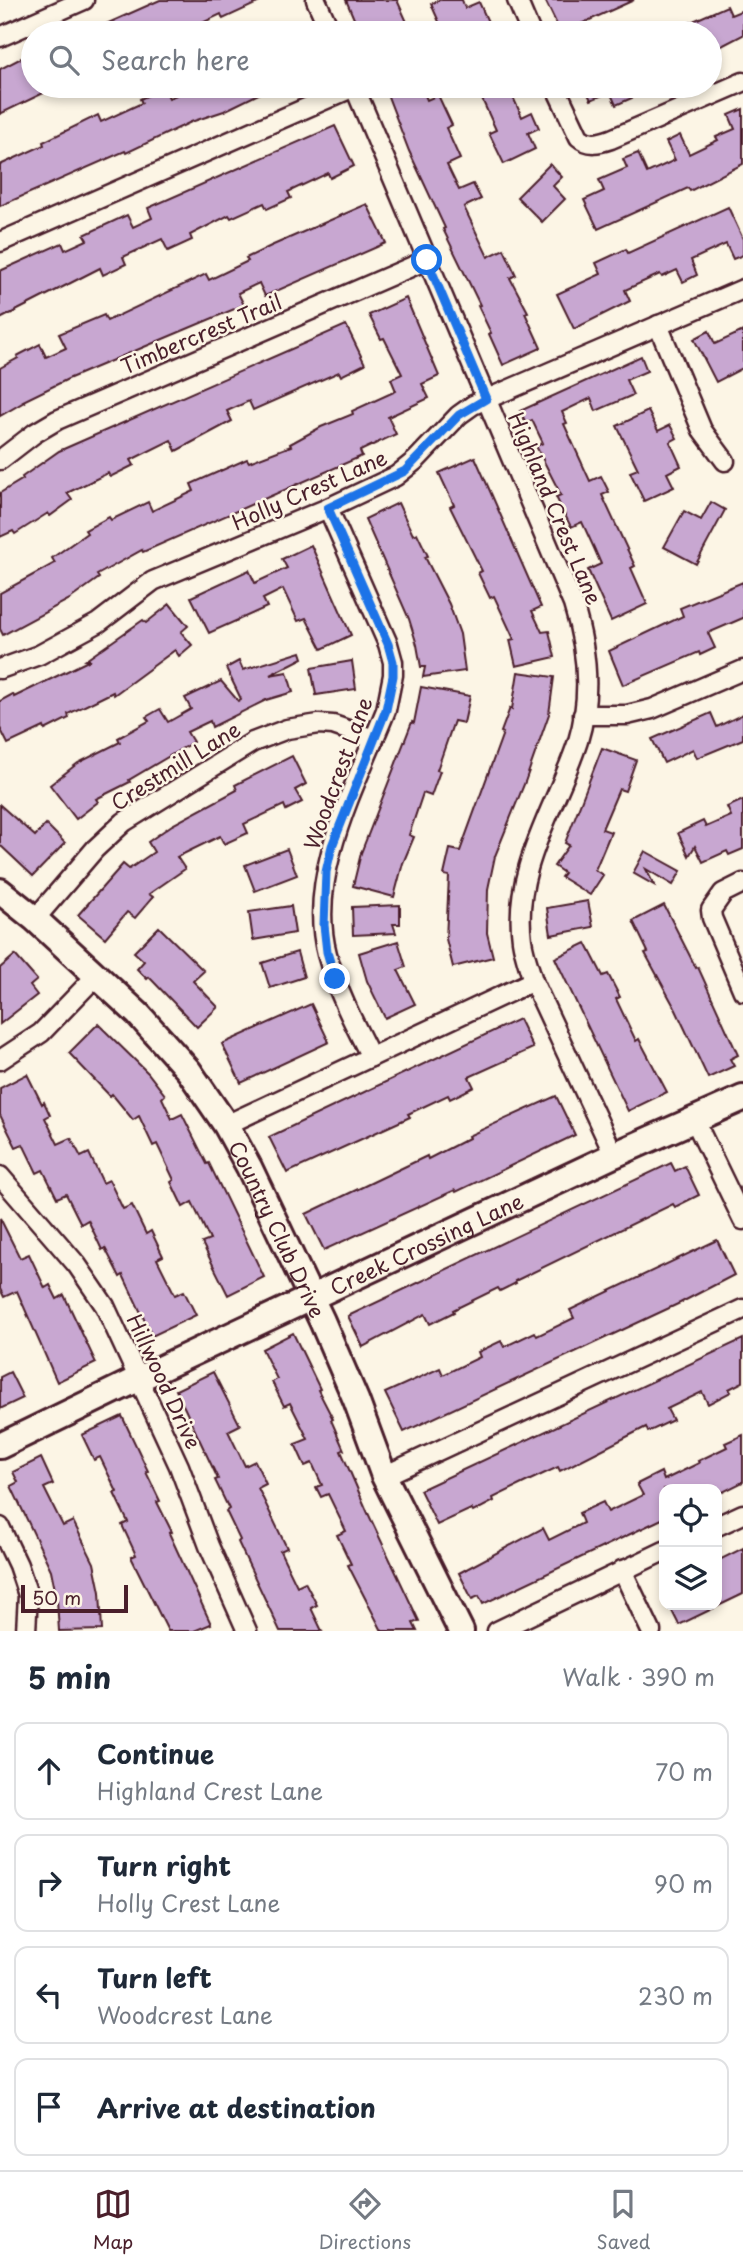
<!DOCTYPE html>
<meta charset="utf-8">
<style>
:root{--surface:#fff;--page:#f6f6f7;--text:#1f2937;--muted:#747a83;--line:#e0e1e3;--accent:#4a1f2b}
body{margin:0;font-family:"Playpen Sans",sans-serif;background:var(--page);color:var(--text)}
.controls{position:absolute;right:21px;bottom:21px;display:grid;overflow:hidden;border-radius:14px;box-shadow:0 4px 10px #0003}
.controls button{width:63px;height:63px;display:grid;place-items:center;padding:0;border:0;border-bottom:2px solid var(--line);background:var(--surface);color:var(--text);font:35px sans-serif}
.scale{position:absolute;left:21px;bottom:18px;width:107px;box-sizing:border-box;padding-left:7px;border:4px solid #4a1f2b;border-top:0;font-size:19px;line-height:24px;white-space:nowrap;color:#4a1f2b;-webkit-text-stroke:5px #fcf5e5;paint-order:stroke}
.stop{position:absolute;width:21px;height:21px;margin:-16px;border:5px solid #1a73e8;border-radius:50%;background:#fff}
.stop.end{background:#1a73e8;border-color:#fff;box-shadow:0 2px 7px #0008}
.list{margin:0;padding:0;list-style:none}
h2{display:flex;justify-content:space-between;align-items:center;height:91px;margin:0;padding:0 28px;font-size:30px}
h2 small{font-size:23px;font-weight:400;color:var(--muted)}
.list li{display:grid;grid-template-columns:46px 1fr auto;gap:21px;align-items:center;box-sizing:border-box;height:98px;margin:0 14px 14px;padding:0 14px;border:2px solid var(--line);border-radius:14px}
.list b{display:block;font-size:26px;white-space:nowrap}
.list p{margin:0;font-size:23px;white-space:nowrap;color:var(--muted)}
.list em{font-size:23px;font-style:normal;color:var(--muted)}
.icon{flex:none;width:38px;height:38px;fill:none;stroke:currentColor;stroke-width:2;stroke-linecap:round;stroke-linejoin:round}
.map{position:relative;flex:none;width:743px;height:1631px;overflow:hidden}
.search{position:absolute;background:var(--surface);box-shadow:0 4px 10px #0003;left:21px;right:21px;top:21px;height:77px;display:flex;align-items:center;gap:18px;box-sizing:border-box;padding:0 24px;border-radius:38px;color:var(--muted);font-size:26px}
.sheet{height:539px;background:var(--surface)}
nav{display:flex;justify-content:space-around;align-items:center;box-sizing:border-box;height:98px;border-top:2px solid var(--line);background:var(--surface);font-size:19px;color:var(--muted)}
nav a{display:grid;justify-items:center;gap:4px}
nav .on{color:var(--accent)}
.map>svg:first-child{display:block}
</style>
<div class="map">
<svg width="743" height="1631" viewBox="0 0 743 1631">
<rect width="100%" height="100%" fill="#fcf5e5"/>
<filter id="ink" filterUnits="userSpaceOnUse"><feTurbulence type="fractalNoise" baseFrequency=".0143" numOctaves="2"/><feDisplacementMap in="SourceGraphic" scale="14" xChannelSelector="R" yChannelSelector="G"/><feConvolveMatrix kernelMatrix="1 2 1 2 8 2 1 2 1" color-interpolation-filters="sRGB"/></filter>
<g filter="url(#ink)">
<g fill="#c8a7d1" stroke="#4a1f2b" stroke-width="2">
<path d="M160,0h104l-41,19 -2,-5 -40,19h-95z"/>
<path d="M346,0h51l15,33h-52z"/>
<path d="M439,0h23l3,8 14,-6 14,31h-49l-13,-29z"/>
<path d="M545,0h89l-73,33z"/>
<path d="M727,6l4,9 12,-5v25l-33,17v-19h-44z"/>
<path d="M33,52v34h25l-58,28v-45z"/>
<path d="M187,86h88l-51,25 -33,11 -65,31 -1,-2 -125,55v-41l44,-20 -1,-3 55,-27 3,7 41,-19 -2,-4 24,-11 5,10 20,-8z"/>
<path d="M384,86h37l6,14 11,-5 14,30 -6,3 14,31 -13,6 12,25 14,-6 8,15 -17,8 24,50 16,-8 12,26 -6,3 18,34 -3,1 16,35 -38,17 -14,-31 2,-1 -13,-27 2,-1 -37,-76 2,-1 -36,-77z"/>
<path d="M476,86h32l14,31 10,-5 7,16 -11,5 7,16 -31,15 -15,-31 7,-3z"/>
<path d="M584,86h75l-43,19 -6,-13 -19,8z"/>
<path d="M743,109v55l-53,27 -2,-3 -90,41 -14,-29 20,-9 -5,-11 28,-12 -4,-9 15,-6 9,20 28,-13 -9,-18 14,-7 9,19 29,-14 -2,-3 19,-8 -6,-14z"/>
<path d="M335,126l19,40 -24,12 -2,-5 -40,19 3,6 -24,11 -3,-6 -33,15 -2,-3 -39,20 2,5 -24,11 -6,-12 -39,18 3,7 -23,11 -3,-7 -100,51v-48l62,-28 3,7 22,-10 -3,-5 43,-20 6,12 19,-9 -4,-10z"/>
<path d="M550,164l12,13 -9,9 12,13 -23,23 -25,-25z"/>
<path d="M367,204l19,39 -121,53 -6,-13 -21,10 6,12 -176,74 -45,22 1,1 -24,14v-48l18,-10 -1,-2 23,-12 6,13 20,-9 -7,-14 45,-19 3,6 99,-47 3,6 39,-19 -2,-3 25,-12z"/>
<path d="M728,207l15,32v16l-10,4 -7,-15 -35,16 6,15 -14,7 -6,-12 -15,7 -2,-3 -35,16 5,11 -56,28 -17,-35 44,-20 -5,-11 30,-14 2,4z"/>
<path d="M406,298l33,78 -17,8 7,14 -41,19 8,17 -36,17 2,5 -219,96 -1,-2 -45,25 2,3 -29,21 -67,36 -3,-6v-36l55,-30 -3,-5 35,-25 -2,-3 24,-13 2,3 37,-18 4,9 42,-20 -3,-7 56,-25 2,3 42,-16 -1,-2 31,-17 32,-13 -1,-3 44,-20 -5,-12 11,-5 -18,-36 -3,1 -12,-24z"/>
<path d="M346,325l19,39 -24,12 -2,-4 -86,38 -4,-9 -22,10 5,10 -56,30 -5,-11 -40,20 3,5 -24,12 -2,-4 -41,20 5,7 -22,16 -2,-3 -33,21 -2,-3 -13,6v-44l23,-14 -1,-2 37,-26z"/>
<path d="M709,331l6,13 28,-13v37l-27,14 -22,-43z"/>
<path d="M641,356l6,15 -21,9 7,15 -37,16 -5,-13 -29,14 5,11 -3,1 26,57 11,-5 8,16 -7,3 33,71 -4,2 16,36 -36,17 -23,-51 13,-6 -7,-16 -12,-26 -11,5 -15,-30 5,-2 -25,-49 7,-3 -11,-23 -6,3 -6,-12z"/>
<path d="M648,411l10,20 12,-6 7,13 -7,4 11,24 -14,7 7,14 -30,14 -14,-29 8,-3 -21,-43z"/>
<path d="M475,457l66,150 -9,4 10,21 7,-1 6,26 -39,9 -6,-26 4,-1 -20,-43 -4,2 -12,-25 4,-2 -32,-64 4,-2 -15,-32z"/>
<path d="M711,502l14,8 -29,54 -32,-17 20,-36 17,9z"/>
<path d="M398,503l15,32 4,-2 11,23 -3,1 24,47 11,30 5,37 -42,6 2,-10h-4l-4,-22 -8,-26 -44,-100z"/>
<path d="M311,545l40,90 -29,14 -16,-31 -8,3 -15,-32 -20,10 4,8 -58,26 -18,-36 58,-27 6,13 32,-15 -5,-9z"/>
<path d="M743,582v36l-35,15 7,15 -15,7 -1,-3 -76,33 -14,-34 74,-35 -3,-8z"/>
<path d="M170,604l18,22 -7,6 11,13 -13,11 -4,-6 -61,45 -1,-3 -45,22 1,4 -24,12 -1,-3 -36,17 -8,-16v-27l13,-7 1,3 76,-37h-4l57,-40 3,3z"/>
<path d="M301,652l2,6 -33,17 17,-3 6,20 -27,8 -54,27 -2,-6 -23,11 6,10 -64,38 1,2 -34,17 2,3 -22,17 -26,-34 28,-22 42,-21 -2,-4 31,-17 -3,-4 14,-8 8,13 23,-13 -6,-11 36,-17 17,20 3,-2 -15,-31 13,-7 4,9z"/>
<path d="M352,661l4,28 -40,6 -5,-27z"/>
<path d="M518,672l36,5 -5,37 -24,68 -30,74 -7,33 -1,44 6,24 -40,10 -7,-28 3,-63 -5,-1 6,-26 10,2 43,-118 -2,-1 9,-24 2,1z"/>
<path d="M421,687l49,9 -6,27 -10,-2 -17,49 3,1 -9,25 -8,-3 -14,42 5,2 -11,26 -9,34 -41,-11 8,-33 51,-131 2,1z"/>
<path d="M711,713l6,14 26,-13v25l-46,19 -4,-9 -29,14 -12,-24z"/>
<path d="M602,748l34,12 -11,31 -6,-2 -17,40 9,3 -16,38 8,5 -13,20 -29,-18 3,-4 -10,-7 15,-21 -4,-2z"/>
<path d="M292,756l14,28 -11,6 7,12 -16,8 -2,-5 -40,19 4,9 -24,11 -4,-8 -43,21 8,12 -36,25 4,3 -18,21 -8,-6 -22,26 -27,-23 45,-51 6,5 25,-17 -6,-10 24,-17 65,-35 -2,-5z"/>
<path d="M743,800v49l-14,6 -2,-4 -24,11 -8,-16 -6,10 -11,-23 25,-12 3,6 25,-11 -4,-9z"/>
<path d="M0,805l35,31 11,-12 19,19 -32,33 -33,-31z"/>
<path d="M287,849l10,26 -42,16 -10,-26z"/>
<path d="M645,851l36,20 -8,14 -27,-16 8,16 -21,-12z"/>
<path d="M588,901l5,26 -42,8 -4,-27z"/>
<path d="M400,905v19h-7l3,9 -43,2 -1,-28z"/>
<path d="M664,905l32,63 2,-1 40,88 -8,4 4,7 -26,12 -32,-68 -31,-57 3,-1 -15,-31z"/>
<path d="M291,906l4,27 -42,7 -4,-28z"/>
<path d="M159,927l45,44 -11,10 25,26 -21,20 -48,-50 -2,2 -10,-10 7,-8 -10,-9z"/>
<path d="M398,941l8,26 -8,3 17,34 -30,14 -18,-37 -8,-28z"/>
<path d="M586,943l17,33 5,-2 12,23 -4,2 20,42 3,-2 28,53 -39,19 -73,-153z"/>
<path d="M297,952l7,25 -34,11 -8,-25z"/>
<path d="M15,955l22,25 -7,6 7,9 -37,29v-56z"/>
<path d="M311,1004l18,38 -88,41 -19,-39z"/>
<path d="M519,1019l14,29 -64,29 5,10 -24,12 -2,-4 -40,19 2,3 -123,56 -18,-36z"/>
<path d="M98,1024l50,49 17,22 -3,3 10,21 10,-5 25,50 2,-1 55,114 -36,18 -26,-52 8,-3 -18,-38 -9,5 -12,-25 3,-2 -17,-36 -4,2 -14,-30 -6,4 -21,-26 -2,2 -41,-43z"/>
<path d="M27,1074l15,30 2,-2 6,13 -5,3 13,26 13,-6 10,19 8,-4 14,30 6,-3 14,29 9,-4 14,29 5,-3 12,25 -6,3 18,36 9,-4 12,24 -44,21 -29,-61 -3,2 -15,-29 -3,2 -14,-30 -7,4 -15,-30 -9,4 -14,-28 -6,3 -14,-29 -7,3 -16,-32v-27z"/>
<path d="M556,1096l19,39 -119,57 -1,-2 -131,60 -18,-36 121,-58 1,3 41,-21 -1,-2z"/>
<path d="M671,1163l4,8 10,-5 14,29 -24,12 -2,-3 -158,77 1,2 -16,8 -2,-3 -45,22 1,2 -24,12 -5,-10 -62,33 -15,-31z"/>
<path d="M0,1218l20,40 9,-4 16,34 5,-3 7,14 7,-4 32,68 -39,19 -40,-91 -13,6 -4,-8z"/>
<path d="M717,1240l17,35 -54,28 -276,129 -19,-39 55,-25 3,7 37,-18 -2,-5 23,-11 3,6 31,-15 2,4 37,-18 -4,-8z"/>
<path d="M293,1333l27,56 -2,1 15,29 -2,1 13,30 -3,1 26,60 52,110 -6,2 4,8h-35l-34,-66 3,-1 -14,-29 9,-4 -18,-37 -7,3 -5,-10 6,-2 -10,-22 -7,3 -10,-22 13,-5 -18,-36 -6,3 -12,-24 5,-3 -15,-30z"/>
<path d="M743,1339v43l-14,7 2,3 -23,12 -6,-12 -35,17 6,11 -25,12 -2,-5 -86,44 -2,-4 -30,14 -35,17 1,3 -21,11 -2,-3 -34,16 -17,-35z"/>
<path d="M10,1372l13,26 -23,11v-32z"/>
<path d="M213,1372l27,53 -12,6 17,35 10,-5 11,23 -8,4 29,60 -7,3 17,35 8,-4 12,23 -6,3 11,23h-42l-42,-89 2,-2 -14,-29 3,-2 -14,-29 3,-1 -42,-89z"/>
<path d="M122,1416l26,55 -2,1 14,29 -3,1 15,30 -3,1 42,91 -17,7h-26l-37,-74 5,-2 -14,-30 6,-3 -14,-29 3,-1 -17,-35 -6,3 -12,-25z"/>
<path d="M743,1435v47l-26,13v-6h-53v29l-181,86 -4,-8 -7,3 -13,-26 84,-45 6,12 34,-17 -4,-10 24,-11 5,10 35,-17 -6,-11 24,-12 3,8 35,-17 -1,-2 29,-14 -2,-4z"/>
<path d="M41,1458l12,26 -9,4 19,38 10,-5 21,42 6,29 2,38 -43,1 -2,-31 -6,-30 -40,-84 7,-4 -5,-10z"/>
<path d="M743,1548v46l-64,31 -10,-20h48v-44z"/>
</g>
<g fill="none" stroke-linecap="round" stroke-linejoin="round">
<g stroke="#4a1f2b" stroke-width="23">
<g id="street">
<path d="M316,0l15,33"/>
<path d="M517,0l14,33"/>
<path d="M0,37l84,-37"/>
<path d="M354,86l219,518c14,44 19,91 5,137 -21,65 -66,127 -56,199 2,14 7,27 11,41l81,174"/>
<path d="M555,86l24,51c10,9 20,6 32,2l132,-57"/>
<path d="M0,242l354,-155"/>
<path d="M658,325l44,105 23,31"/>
<path d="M0,460l35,-27 22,-13 370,-160"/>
<path d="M328,508l60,136 5,18v13l-7,35c-29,73 -80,164 -59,244 10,37 27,70 44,103"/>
<path d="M0,669l39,-14 59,-32 55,-42 175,-73 68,-32 20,-16 43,-45 14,-10 270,-116"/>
<path d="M583,715h44l25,-6 91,-39"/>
<path d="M743,883l-20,10 -12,17 1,8 31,73"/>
<path d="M35,919l60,-70 29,-27 129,-80 34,-13 32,-5 14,1 41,14"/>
<path d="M0,1060l41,-27 55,-57"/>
<path d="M694,1119l49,101"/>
<path d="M226,1125l307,-144"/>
<path d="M0,1176l77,89 28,41 74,160 30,80 38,85"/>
<path d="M384,1476l359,-167"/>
<path d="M717,1526l26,-12"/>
<path d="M0,1527l18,38 10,30 -2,36"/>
<path d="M622,1570l29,61"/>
<path d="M497,1631l167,-80"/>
</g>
</g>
<g stroke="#4a1f2b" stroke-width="30">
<g id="secondary">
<path id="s1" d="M0,891l35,28 103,95 51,57 37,54 23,42 73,154 34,79 28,76 77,155"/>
<path id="s2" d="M0,1446l138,-67 476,-224 129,-57"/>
</g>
</g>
<use href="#street" stroke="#fcf5e5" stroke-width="18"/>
<use href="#secondary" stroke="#fcf5e5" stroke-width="24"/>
</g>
</g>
<g fill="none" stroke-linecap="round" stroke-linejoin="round" filter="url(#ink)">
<path stroke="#1a73e8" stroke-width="9" d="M335,979l-8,-27 -3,-27 2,-53 6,-26 54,-136 7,-34v-14l-5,-18 -60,-136 77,-37 54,-56 27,-16 -59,-139"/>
</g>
<g text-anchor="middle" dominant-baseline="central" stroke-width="5" stroke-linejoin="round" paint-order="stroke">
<g font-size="21" fill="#4a1f2b" stroke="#fcf5e5">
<text transform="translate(201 333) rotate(-23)">Timbercrest Trail</text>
<text transform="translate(309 489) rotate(-24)">Holly Crest Lane</text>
<text transform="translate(556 508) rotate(67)">Highland Crest Lane</text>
<text transform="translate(175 765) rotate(-32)">Crestmill Lane</text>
<text transform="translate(337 773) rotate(-70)">Woodcrest Lane</text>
<text stroke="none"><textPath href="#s1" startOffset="443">Country Club Drive</textPath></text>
<text stroke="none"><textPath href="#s2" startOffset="472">Creek Crossing Lane</textPath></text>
<text transform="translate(165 1381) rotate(65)">Hillwood Drive</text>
</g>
</g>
</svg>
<div class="controls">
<button><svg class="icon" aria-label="locate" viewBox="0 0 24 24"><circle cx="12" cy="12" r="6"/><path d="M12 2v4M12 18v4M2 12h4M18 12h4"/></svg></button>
<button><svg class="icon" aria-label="layers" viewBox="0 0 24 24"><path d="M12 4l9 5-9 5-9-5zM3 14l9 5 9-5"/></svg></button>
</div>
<div class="scale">50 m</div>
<div class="stop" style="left:427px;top:260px"></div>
<div class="stop end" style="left:335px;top:979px"></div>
<div class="search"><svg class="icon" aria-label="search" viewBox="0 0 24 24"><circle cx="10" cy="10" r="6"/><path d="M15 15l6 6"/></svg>Search here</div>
</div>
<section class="sheet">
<h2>5 min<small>Walk · 390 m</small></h2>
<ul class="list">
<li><svg class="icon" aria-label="ahead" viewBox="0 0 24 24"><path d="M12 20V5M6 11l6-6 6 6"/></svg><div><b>Continue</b><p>Highland Crest Lane</p></div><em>70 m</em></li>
<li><svg class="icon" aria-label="right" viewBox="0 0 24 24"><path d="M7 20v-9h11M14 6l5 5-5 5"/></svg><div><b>Turn right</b><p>Holly Crest Lane</p></div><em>90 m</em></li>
<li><svg class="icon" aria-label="left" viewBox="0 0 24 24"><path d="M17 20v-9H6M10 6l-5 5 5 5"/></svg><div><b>Turn left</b><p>Woodcrest Lane</p></div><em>230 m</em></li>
<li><svg class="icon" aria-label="arrive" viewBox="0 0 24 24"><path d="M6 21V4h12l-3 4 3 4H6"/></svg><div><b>Arrive at destination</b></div></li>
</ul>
</section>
<nav>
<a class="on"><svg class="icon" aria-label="map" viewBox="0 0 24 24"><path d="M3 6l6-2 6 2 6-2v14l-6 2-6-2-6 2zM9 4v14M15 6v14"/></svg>Map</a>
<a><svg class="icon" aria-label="directions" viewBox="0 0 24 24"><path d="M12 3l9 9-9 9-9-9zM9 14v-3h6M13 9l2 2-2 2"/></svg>Directions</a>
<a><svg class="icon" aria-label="saved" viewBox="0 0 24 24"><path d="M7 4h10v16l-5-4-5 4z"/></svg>Saved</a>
</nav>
